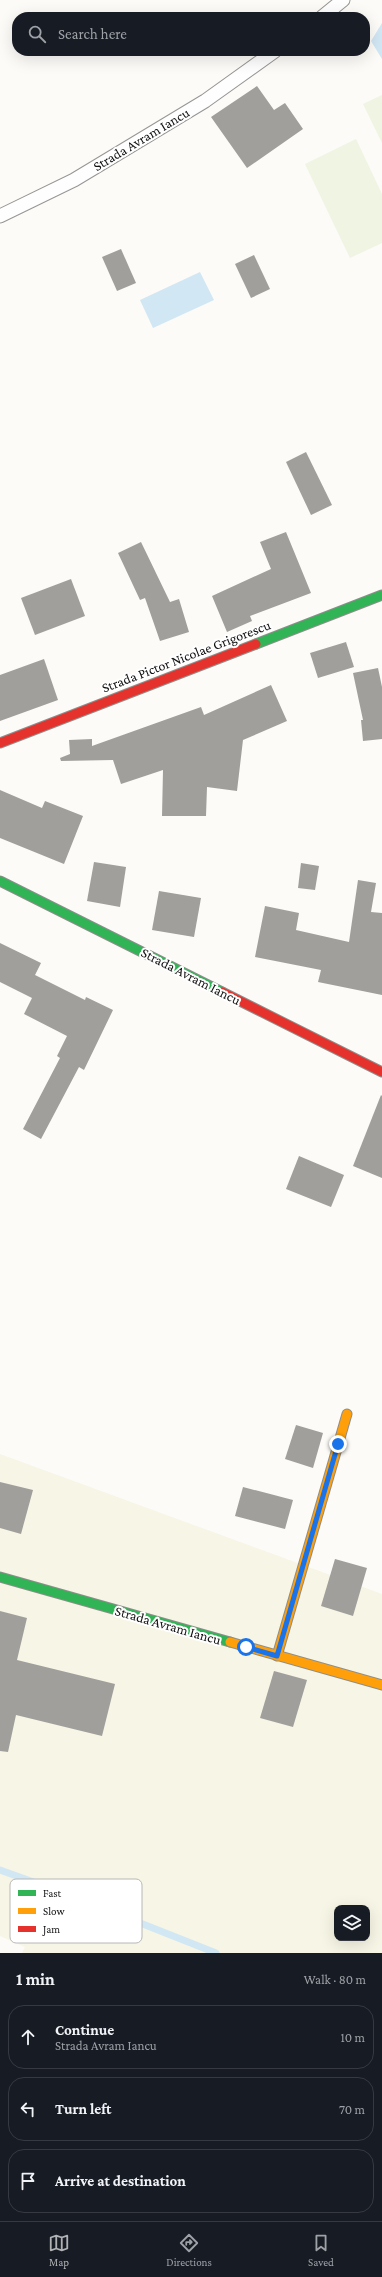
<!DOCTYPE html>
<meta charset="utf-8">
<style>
:root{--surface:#171b24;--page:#20242c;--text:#f1f3f6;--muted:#9ea1a6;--line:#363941;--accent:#b1b2b3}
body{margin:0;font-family:"Crimson Pro",serif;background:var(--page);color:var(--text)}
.controls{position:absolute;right:12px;bottom:12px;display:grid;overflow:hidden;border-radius:8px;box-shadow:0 4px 16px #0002}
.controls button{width:36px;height:36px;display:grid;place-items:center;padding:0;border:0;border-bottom:1px solid var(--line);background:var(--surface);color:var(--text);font:20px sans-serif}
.stop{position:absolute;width:12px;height:12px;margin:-9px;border:3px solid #1a73e8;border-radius:50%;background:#fff}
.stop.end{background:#1a73e8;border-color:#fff;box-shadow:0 1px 4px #0008}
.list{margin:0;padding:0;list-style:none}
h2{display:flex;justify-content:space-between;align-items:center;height:52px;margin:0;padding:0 16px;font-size:17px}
h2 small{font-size:13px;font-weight:400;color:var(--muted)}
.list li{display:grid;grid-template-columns:26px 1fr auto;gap:12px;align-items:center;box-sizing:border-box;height:64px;margin:0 8px 8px;padding:0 8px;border:1px solid var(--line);border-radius:16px}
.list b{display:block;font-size:15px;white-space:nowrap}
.list p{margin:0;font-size:13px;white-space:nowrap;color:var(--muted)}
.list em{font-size:13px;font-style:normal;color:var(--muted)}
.icon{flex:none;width:22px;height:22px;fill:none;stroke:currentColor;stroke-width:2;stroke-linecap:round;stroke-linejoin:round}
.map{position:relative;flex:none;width:382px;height:1953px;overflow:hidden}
.search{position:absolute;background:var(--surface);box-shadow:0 4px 16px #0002;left:12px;right:12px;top:12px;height:44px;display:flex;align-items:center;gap:10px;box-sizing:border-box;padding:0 14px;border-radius:16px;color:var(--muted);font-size:15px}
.sheet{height:268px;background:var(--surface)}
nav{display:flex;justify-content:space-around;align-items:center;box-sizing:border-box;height:56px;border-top:1px solid var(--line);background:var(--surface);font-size:11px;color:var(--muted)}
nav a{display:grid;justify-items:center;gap:2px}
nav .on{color:var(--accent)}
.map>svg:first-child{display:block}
</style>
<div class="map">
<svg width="382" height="1953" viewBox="0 0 382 1953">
<rect width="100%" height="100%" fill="#fcfbf7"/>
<path fill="#f7f5e5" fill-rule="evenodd" d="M0,1454l382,140v359h-360l3,-6 -25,-11zM337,1908h30v30h-30z"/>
<g fill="#eff4e3">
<path d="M382,95v48l-19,-39z"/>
<path d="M356,139l26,55v49l-32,15 -45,-94z"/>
</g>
<g fill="#d1e7f3">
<path d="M382,23v36l-11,-18z"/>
<path d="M200,272l14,28 -61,28 -13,-28z"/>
</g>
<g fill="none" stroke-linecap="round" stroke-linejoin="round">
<path stroke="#d1e7f3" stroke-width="7" d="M0,1870l67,24 149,59"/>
</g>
<g fill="#a09f9c">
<path d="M257,86l17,24 11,-7 18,26 -56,39 -36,-51z"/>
<path d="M121,249l15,34 -19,8 -15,-34z"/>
<path d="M254,255l16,34 -19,9 -16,-34z"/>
<path d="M306,452l26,53 -21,10 -25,-53z"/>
<path d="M286,532l25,61 -61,23 2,5 -25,11 -15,-36 59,-27 -11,-27z"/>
<path d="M141,542l29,60 9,-3 10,33 -29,9 -15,-43 -5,2 -22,-47z"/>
<path d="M71,579l14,37 -50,19 -14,-37z"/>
<path d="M346,642l8,25 -36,11 -8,-25z"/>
<path d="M44,659l14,41 -58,21v-46z"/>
<path d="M378,668l4,19v52l-19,2 -2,-21h2l-10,-47z"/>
<path d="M271,685l16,36 -44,19 -6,51 -30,-4 -1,29h-44l1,-46 -42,14 -8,-24 -52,1 -1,-3 10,-4 -1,-14 23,-1v7l109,-39 3,8z"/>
<path d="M0,790l42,18 3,-7 38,15 -19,48 -64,-26z"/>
<path d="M94,862l32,5 -6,40 -33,-6z"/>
<path d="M301,863l18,3 -4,24 -17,-2z"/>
<path d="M358,880l18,3 -5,29 11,1v82l-64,-13 3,-12 -66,-13 10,-51 34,7 -3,17 53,12z"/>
<path d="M159,891l42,7 -7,39 -42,-7z"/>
<path d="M0,943l41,20 -6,12 50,25 1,-3 27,13 -29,60 -5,-3 -38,72 -18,-10 37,-71 -3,-2 10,-20 -43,-22 8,-16 -32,-16z"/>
<path d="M381,1095l1,1v82l-29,-12z"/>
<path d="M299,1156l45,19 -13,32 -45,-18z"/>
<path d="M296,1425l27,8 -10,35 -28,-9z"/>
<path d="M0,1482l33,8 -12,44 -21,-6z"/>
<path d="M243,1487l50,13 -8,29 -50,-13z"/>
<path d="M335,1559l32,9 -14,48 -32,-10z"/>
<path d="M0,1611l27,7 -10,42 98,24 -13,52 -86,-21 -8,37 -8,-1z"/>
<path d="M274,1671l33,9 -14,47 -33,-9z"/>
</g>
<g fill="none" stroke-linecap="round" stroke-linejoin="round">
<g stroke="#979695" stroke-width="15">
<g id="lane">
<path d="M322,17l21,-17"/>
<path d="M0,216l74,-36 131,-79 70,-50"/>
</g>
</g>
<g stroke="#8d8d8b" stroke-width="11">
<g id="fast">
<path d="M256,644l126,-49"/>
<path d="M0,881l222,111"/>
<path d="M0,1577l230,65"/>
</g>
</g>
<g stroke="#8d8d8b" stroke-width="11">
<g id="slow">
<path d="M230,1642l152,43"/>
<path d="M277,1656l70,-242"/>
</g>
</g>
<g stroke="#8d8d8b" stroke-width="11">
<g id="jam">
<path d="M0,743l256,-99"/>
<path d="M222,992l160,80"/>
</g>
</g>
<use href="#lane" stroke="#fffefe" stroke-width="13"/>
<use href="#fast" stroke="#30b455" stroke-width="9"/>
<use href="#slow" stroke="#ff9f0a" stroke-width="9"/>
<use href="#jam" stroke="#e5322d" stroke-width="9"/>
</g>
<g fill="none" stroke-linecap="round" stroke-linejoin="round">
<path stroke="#1a73e8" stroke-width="5" d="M246,1647l31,9 61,-212"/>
</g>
<g text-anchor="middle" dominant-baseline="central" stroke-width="4" stroke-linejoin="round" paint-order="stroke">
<g font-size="14" fill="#111" stroke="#fff">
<text transform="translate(141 139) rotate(-31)">Strada Avram Iancu</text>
<text transform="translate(186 656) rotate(-21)">Strada Pictor Nicolae Grigorescu</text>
<text transform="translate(191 976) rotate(27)">Strada Avram Iancu</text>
<text transform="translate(168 1625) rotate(16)">Strada Avram Iancu</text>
</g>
</g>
<rect x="10" y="1879" width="132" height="64" rx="6" fill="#fff" stroke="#b8b8b8" stroke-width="1"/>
<rect x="18" y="1890" width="18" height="6" fill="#30b455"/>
<rect x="18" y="1908" width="18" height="6" fill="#ff9f0a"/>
<rect x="18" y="1926" width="18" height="6" fill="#e5322d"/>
<g font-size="11" fill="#111">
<text x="43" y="1897">Fast</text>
<text x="43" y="1915">Slow</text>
<text x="43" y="1933">Jam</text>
</g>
</svg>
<div class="controls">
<button><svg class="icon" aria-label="layers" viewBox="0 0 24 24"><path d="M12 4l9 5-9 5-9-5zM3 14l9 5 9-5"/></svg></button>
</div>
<div class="stop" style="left:246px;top:1647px"></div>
<div class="stop end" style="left:338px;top:1444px"></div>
<div class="search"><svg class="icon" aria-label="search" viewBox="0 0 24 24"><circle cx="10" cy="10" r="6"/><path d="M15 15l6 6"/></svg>Search here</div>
</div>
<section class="sheet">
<h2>1 min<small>Walk · 80 m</small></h2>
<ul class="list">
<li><svg class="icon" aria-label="ahead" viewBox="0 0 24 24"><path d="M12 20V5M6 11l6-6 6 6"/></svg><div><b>Continue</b><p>Strada Avram Iancu</p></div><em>10 m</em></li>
<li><svg class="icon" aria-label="left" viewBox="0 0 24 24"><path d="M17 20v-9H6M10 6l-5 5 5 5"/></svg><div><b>Turn left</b></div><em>70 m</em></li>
<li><svg class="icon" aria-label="arrive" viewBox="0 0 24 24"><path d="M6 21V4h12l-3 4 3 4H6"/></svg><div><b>Arrive at destination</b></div></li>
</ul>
</section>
<nav>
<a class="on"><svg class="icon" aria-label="map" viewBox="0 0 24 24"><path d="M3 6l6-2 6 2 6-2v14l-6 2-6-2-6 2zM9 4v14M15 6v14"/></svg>Map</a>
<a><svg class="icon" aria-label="directions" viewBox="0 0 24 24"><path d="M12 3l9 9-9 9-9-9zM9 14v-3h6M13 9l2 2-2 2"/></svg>Directions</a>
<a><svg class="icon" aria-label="saved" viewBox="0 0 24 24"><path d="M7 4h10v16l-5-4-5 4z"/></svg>Saved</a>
</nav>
